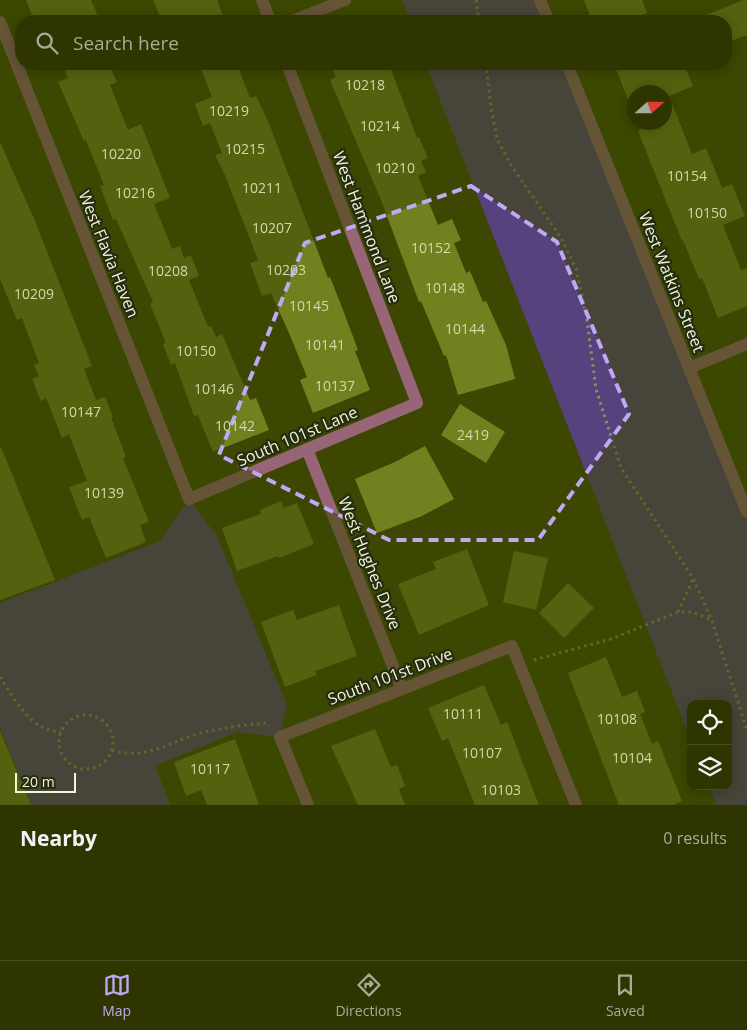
<!DOCTYPE html>
<style>
:root{--surface:#2e3501;--page:#3a4010;--text:#f1f3f6;--muted:#a7ab99;--line:#495023;--accent:#c0a8f4}
body{margin:0;font-family:"Open Sans",sans-serif;background:var(--page);color:var(--text)}
.controls{position:absolute;right:15px;bottom:15px;display:grid;overflow:hidden;border-radius:10px;box-shadow:0 2px 12px #0003}
.controls button{width:45px;height:45px;display:grid;place-items:center;padding:0;border:0;border-bottom:1px solid var(--line);background:var(--surface);color:var(--text);font:25px sans-serif}
.compass{position:absolute;left:627px;top:85px;width:45px;height:45px;border-radius:50%;background:var(--surface);box-shadow:0 2px 12px #0003;rotate:69deg}
.scale{position:absolute;left:15px;bottom:12px;width:61px;box-sizing:border-box;padding-left:5px;border:2px solid #eff7d6;border-top:0;font-size:14px;line-height:18px;white-space:nowrap;color:#eff7d6;-webkit-text-stroke:4px #262b11;paint-order:stroke}
.list{margin:0;padding:0;list-style:none}
h2{display:flex;justify-content:space-between;align-items:center;height:65px;margin:0;padding:0 20px;font-size:21px}
h2 small{font-size:16px;font-weight:400;color:var(--muted)}
.icon{flex:none;width:28px;height:28px;fill:none;stroke:currentColor;stroke-width:2;stroke-linecap:round;stroke-linejoin:round}
.map{position:relative;flex:none;width:747px;height:805px;overflow:hidden}
.search{position:absolute;background:var(--surface);box-shadow:0 2px 12px #0003;left:15px;right:15px;top:15px;height:55px;display:flex;align-items:center;gap:12px;box-sizing:border-box;padding:0 18px;border-radius:20px;color:var(--muted);font-size:19px}
.sheet{height:155px;background:var(--surface)}
nav{display:flex;justify-content:space-around;align-items:center;box-sizing:border-box;height:70px;border-top:1px solid var(--line);background:var(--surface);font-size:14px;color:var(--muted)}
nav a{display:grid;justify-items:center;gap:2px}
nav .on{color:var(--accent)}
.map>svg:first-child{display:block}
</style>
<div class="map">
<svg width="747" height="805" viewBox="0 0 747 805">
<rect width="100%" height="100%" fill="#3d4701"/>
<g fill="#56427c">
<path d="M402,0h138l9,21h-139z"/>
<path d="M426,64h141l180,448v293h-31l-7,-19h19v-82h-37v37z"/>
<path d="M189,499l28,37 70,169 -7,32 -43,-5 -82,34 15,38 -2,1h-137l-31,-77v-125l160,-62z"/>
</g>
<g fill="#728120">
<path d="M26,0h65l9,21h-66z"/>
<path d="M153,0h64l8,21h-63z"/>
<path d="M584,0h58l5,13 -21,8h-34z"/>
<path d="M743,0h4v35l-21,8v-22h-34z"/>
<path d="M62,64h47l8,18 -7,3 18,45 13,-6 29,74 -16,6 18,45 8,-3 4,12 7,-3 8,21 -10,4 19,47 3,-1 5,11 6,-3 28,66 6,-2 13,32 -56,22 -15,-37 -4,1 -19,-53 -4,2 -8,-21 3,-1 -16,-39 3,-2 -37,-83 -3,1 -13,-34 4,-1 -18,-45 -2,1 -26,-59 10,-4z"/>
<path d="M199,64h38l13,34 6,-2 12,25 60,157 2,-1 13,33 15,40 -3,1 15,39 -57,23 -13,-33 7,-3 -18,-44 -18,-40 -9,3 -12,-33 8,-3 -33,-85 -10,-20 7,-2 -12,-30 -7,3 -8,-22 17,-7z"/>
<path d="M330,64h59l28,74 2,-1 9,21 -7,3 5,11 -8,4 20,49 14,-6 9,21 -7,3 12,30 4,-2 13,31 3,-1 20,44 9,34 -57,16 -12,-40 -2,1 -23,-55 -2,1 -38,-102 -51,-120 6,-3z"/>
<path d="M614,64h70l9,22 -24,10 23,58 14,-6 16,40 10,-4 13,32 -22,9 18,45 6,-2v38l-29,12 -16,-40 -3,1 -16,-39 -1,1 -44,-110 3,-1 -3,-8h26v-30h-30v23z"/>
<path d="M0,142l35,79 57,145 -8,3 12,31 9,-3 8,20h-2l15,40 -3,1 26,64 -9,3 6,17 -40,16 -17,-41 -7,3 -13,-33 18,-6 -18,-47 -7,4 -16,-40 -5,3 -9,-22 7,-3 -5,-11 5,-2 -17,-45 -5,2 -17,-41z"/>
<path d="M460,404l45,28 -19,31 -45,-28z"/>
<path d="M425,446l29,53 -32,17 -45,17 -22,-54 40,-17z"/>
<path d="M1,447l54,133 -55,20v-152z"/>
<path d="M281,501l3,7 13,-5 17,41 -35,14 -1,-2 -41,15 -15,-43 39,-14 -1,-4z"/>
<path d="M467,549l22,56 -70,30 -21,-51 38,-15 -3,-7z"/>
<path d="M514,551l34,7 -12,52 -33,-8z"/>
<path d="M568,583l26,25 -30,30 -25,-25z"/>
<path d="M339,605l18,51 -42,15 2,4 -32,12 -24,-65 32,-12 4,10z"/>
<path d="M606,657l16,40 15,-6 8,21 -5,2 12,30 6,-3 24,60 -9,4h-54l-51,-132z"/>
<path d="M484,685l17,40 6,-3 32,83h-64l-27,-67 -6,3 -14,-33z"/>
<path d="M375,729l16,38 6,-2 8,21 -6,3 6,16h-47l-27,-59z"/>
<path d="M0,731l31,74h-31z"/>
<path d="M235,739l24,66h-52l-6,-15 -15,6 -12,-34z"/>
</g>
<g fill="none" stroke-linecap="round" stroke-linejoin="round">
<g stroke="#88925b" stroke-width="3" stroke-dasharray="2.5 4" stroke-linecap="butt">
<path d="M476,0l3,21"/>
<path d="M486,64l5,44 6,31 14,26 50,73 15,31 10,44 10,76 25,79 72,110 19,43 35,109"/>
<path d="M678,612l15,-33"/>
<path d="M534,660l77,-21 67,-27h15l18,8"/>
<path d="M0,677c16,23 30,54 61,55"/>
<circle cx="86" cy="742" r="27"/>
<path d="M112,750c32,11 55,-7 85,-16 24,-6 45,-9 70,-11l2,3"/>
</g>
<g stroke="#976576" stroke-width="12">
<path d="M262,0l8,21"/>
<path d="M540,0l9,21"/>
<path d="M292,21l53,-21"/>
<path d="M0,22l189,477 228,-96 -130,-339"/>
<path d="M567,64l180,448"/>
<path d="M689,368l58,-24"/>
<path d="M307,449l95,240"/>
<path d="M308,805l-28,-68 232,-91 64,159"/>
</g>
</g>
<path d="M0 0H747V805H0ZM471,186l86,56 72,172 -91,126h-149l-170,-85 86,-212z" fill="#3d4701" fill-opacity=".55" fill-rule="evenodd"/>
<path fill="none" stroke="#c0a8f4" stroke-width="4" stroke-dasharray="10 6" stroke-linejoin="round" d="M471,186l86,56 72,172 -91,126h-149l-170,-85 86,-212z"/>
<g text-anchor="middle" dominant-baseline="central" stroke-width="4.5" stroke-linejoin="round" paint-order="stroke">
<g font-size="14" fill="#d0daa8">
<text x="365" y="84">10218</text>
<text x="229" y="110">10219</text>
<text x="380" y="125">10214</text>
<text x="245" y="148">10215</text>
<text x="121" y="153">10220</text>
<text x="395" y="167">10210</text>
<text x="687" y="175">10154</text>
<text x="262" y="187">10211</text>
<text x="135" y="192">10216</text>
<text x="707" y="212">10150</text>
<text x="272" y="227">10207</text>
<text x="431" y="247">10152</text>
<text x="286" y="269">10203</text>
<text x="168" y="270">10208</text>
<text x="445" y="287">10148</text>
<text x="34" y="293">10209</text>
<text x="309" y="305">10145</text>
<text x="465" y="328">10144</text>
<text x="325" y="344">10141</text>
<text x="196" y="350">10150</text>
<text x="335" y="385">10137</text>
<text x="214" y="388">10146</text>
<text x="81" y="411">10147</text>
<text x="235" y="425">10142</text>
<text x="473" y="434">2419</text>
<text x="104" y="492">10139</text>
<text x="463" y="713">10111</text>
<text x="617" y="718">10108</text>
<text x="482" y="752">10107</text>
<text x="632" y="757">10104</text>
<text x="210" y="768">10117</text>
<text x="501" y="789">10103</text>
</g>
<g font-size="16" fill="#eff7d6" stroke="#262b11">
<text transform="translate(367 227) rotate(69)">West Hammond Lane</text>
<text transform="translate(109 254) rotate(68)">West Flavia Haven</text>
<text transform="translate(672 282) rotate(68)">West Watkins Street</text>
<text transform="translate(297 436) rotate(-23)">South 101st Lane</text>
<text transform="translate(370 563) rotate(68)">West Hughes Drive</text>
<text transform="translate(390 676) rotate(-21)">South 101st Drive</text>
</g>
</g>
</svg>
<div class="controls">
<button><svg class="icon" aria-label="locate" viewBox="0 0 24 24"><circle cx="12" cy="12" r="6"/><path d="M12 2v4M12 18v4M2 12h4M18 12h4"/></svg></button>
<button><svg class="icon" aria-label="layers" viewBox="0 0 24 24"><path d="M12 4l9 5-9 5-9-5zM3 14l9 5 9-5"/></svg></button>
</div>
<svg class="compass" viewBox="-18 -18 36 36"><path d="M0-13l5 13h-10z" fill="#e53935"/><path d="M0 13l5-13h-10z" fill="#a7ab99"/></svg>
<div class="scale">20 m</div>
<div class="search"><svg class="icon" aria-label="search" viewBox="0 0 24 24"><circle cx="10" cy="10" r="6"/><path d="M15 15l6 6"/></svg>Search here</div>
</div>
<section class="sheet">
<h2>Nearby<small>0 results</small></h2>
<ul class="list">
</ul>
</section>
<nav>
<a class="on"><svg class="icon" aria-label="map" viewBox="0 0 24 24"><path d="M3 6l6-2 6 2 6-2v14l-6 2-6-2-6 2zM9 4v14M15 6v14"/></svg>Map</a>
<a><svg class="icon" aria-label="directions" viewBox="0 0 24 24"><path d="M12 3l9 9-9 9-9-9zM9 14v-3h6M13 9l2 2-2 2"/></svg>Directions</a>
<a><svg class="icon" aria-label="saved" viewBox="0 0 24 24"><path d="M7 4h10v16l-5-4-5 4z"/></svg>Saved</a>
</nav>
